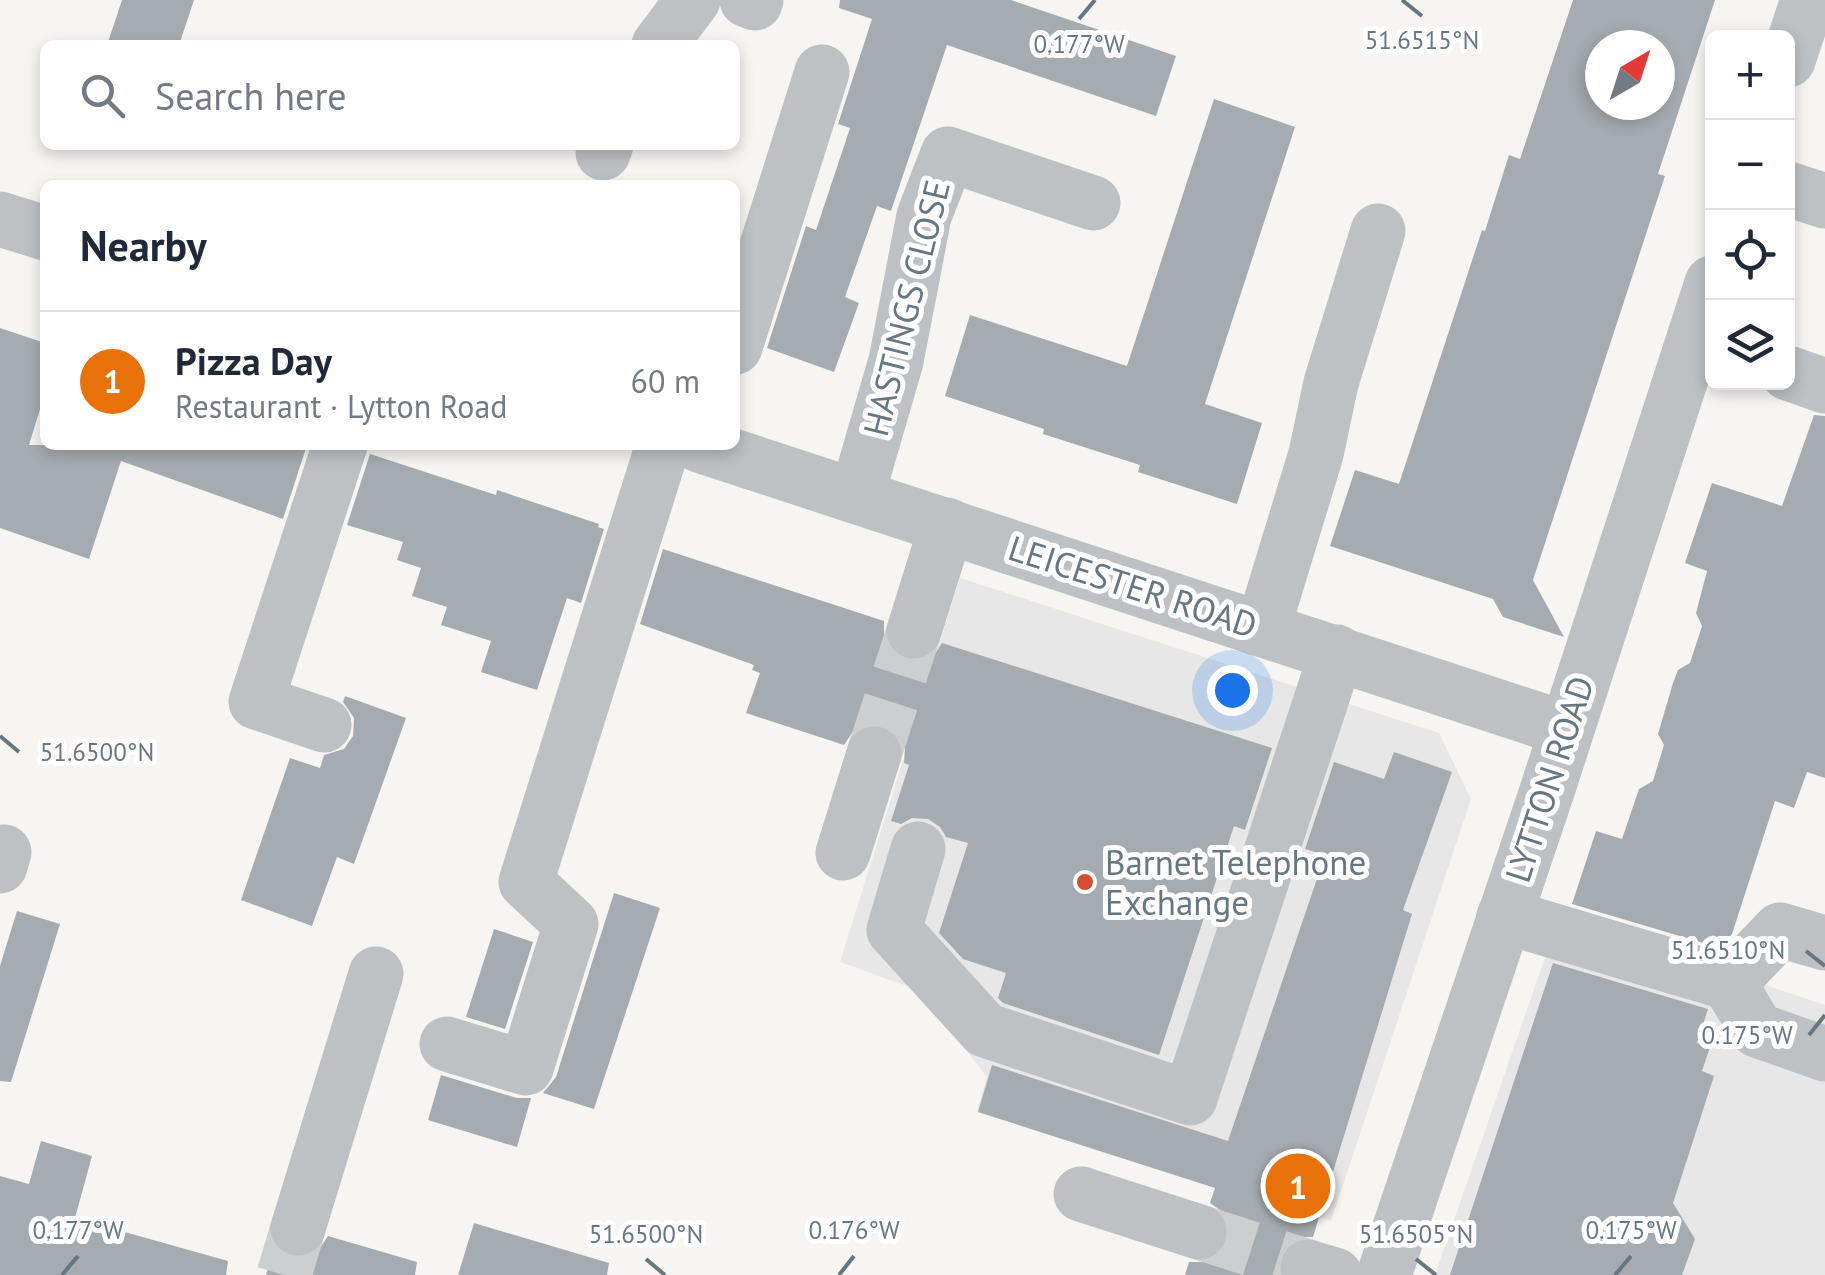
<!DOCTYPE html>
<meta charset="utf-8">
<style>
:root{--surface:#fff;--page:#f6f6f7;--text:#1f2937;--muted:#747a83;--line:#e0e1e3;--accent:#d74d31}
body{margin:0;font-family:"PT Sans",sans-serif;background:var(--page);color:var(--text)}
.controls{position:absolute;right:30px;top:30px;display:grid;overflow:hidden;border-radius:15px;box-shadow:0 5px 15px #0003}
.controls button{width:90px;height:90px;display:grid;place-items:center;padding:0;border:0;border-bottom:2px solid var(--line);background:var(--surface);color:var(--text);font:50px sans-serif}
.compass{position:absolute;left:1585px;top:30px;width:90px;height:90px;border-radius:50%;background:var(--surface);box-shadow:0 5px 15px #0003;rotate:39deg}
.you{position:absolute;left:1232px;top:690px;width:35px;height:35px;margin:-25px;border:8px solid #fff;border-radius:50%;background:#1a73e8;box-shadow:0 0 0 15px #1a73e833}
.badge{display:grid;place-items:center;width:65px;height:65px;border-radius:50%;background:var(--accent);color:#fff;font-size:32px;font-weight:700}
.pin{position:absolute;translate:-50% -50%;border:5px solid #fff;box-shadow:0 2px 10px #0006}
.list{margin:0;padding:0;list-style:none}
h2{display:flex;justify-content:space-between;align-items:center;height:130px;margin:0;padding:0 40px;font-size:42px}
h2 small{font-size:32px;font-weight:400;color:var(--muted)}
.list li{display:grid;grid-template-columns:65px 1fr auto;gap:30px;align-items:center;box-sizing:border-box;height:140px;padding:0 40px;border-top:2px solid var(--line)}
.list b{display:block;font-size:38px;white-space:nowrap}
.list p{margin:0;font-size:32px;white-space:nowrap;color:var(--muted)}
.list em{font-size:32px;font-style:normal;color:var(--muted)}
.icon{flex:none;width:55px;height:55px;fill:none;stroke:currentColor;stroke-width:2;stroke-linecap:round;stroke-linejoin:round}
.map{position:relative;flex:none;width:1825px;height:1275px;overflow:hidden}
.search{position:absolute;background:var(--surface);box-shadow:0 5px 15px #0003;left:40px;top:40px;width:700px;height:110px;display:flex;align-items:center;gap:25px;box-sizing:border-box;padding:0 35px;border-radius:15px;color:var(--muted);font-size:38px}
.panel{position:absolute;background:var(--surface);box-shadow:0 5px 15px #0003;left:40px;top:180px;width:700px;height:270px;border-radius:15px}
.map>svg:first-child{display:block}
</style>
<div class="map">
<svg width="1825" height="1275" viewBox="0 0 1825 1275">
<rect width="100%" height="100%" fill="#f6f5f2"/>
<g fill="#e6e7e6">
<path d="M960,578l479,155 32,66 -140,422 -354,-110 10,-34 -66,-86 -81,-29z"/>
<path d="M1559,917l266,88v270h-390z"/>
</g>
<g fill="#a5acb1" fill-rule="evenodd">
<path d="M122,0h72l-15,45h-72z"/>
<path d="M840,0h171l165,56 -20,60 -209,-71 -56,166 -14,-5 -32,91 14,6 -25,69 -67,-24 39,-122 10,4 34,-102 -12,-4 34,-105 -33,-11z"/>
<path d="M1573,0h142l-57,174 7,2 -132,404 31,57 -61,-20 -10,-18 -163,-53 25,-76 44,14 83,-254 3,1 24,-76 11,4zM1600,45h60v60h-60z"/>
<path d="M1214,99l81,28 -90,277 57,19 -25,81 -99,-32 2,-7 -97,-31 1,-5 -99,-33 25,-81 157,51z"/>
<path d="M0,328l45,15v50l-16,52h278l-24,74 -162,-58 -32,98 -89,-31z"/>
<path d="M1814,415l11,1v362l-18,-6 -13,36 -19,-7 -43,133 -12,14 -148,-44 24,-73 26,8 17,-50 14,-8 11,-36 -6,-11 15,-51 5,-13 12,-7 12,-37 -6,-13 11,-42 -22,-8 27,-80 70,23z"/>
<path d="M370,454l126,41 1,-5 102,34 -1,3 6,2 -23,74 -14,-5 -30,92 -56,-18 10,-31 -50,-16 6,-18 -35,-11 9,-28 -24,-8 6,-18 -56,-17z"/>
<path d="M663,549l221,72v18l6,12 14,9 18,1 12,-6 8,-12 330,105 -27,82 -11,-4 -75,229 -156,-52 -5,-5 8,-25 -43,-14 -24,-26 29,-90 -22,-6 -6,-10 -12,-8 -16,-1 -11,6 -10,-3 18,-56 -5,-2 1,-15 -7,-14 -14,-9 -16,-2 -14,7 -10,15 -98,-32 14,-40 -8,-3 2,-5 -114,-41z"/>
<path d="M345,696l61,22 -52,146 -17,-7 -25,69 -71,-26 49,-142 30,10 4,-13 20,-6 9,-13 1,-18 -11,-16z"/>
<path d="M1394,752l58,20 -49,138 9,4 -99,323h-13l-14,8 -8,14v16h-93l4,-13h17l13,-6 9,-14 1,-18 -6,-12 -13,-9 5,-15 -237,-76 14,-47 236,76 97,-286 -20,-6 29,-87 50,17z"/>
<path d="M614,893l46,15 -66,201 -51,-16 13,-16z"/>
<path d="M17,911l43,13 -49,158 -11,-1v-115z"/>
<path d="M494,929l39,13 -28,87 -39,-12z"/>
<path d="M1553,963l155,46 -11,34 13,4 -8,24 12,5 -41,127 22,36 -13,36h-232z"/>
<path d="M441,1075l76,23h14l-14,49 -89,-27z"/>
<path d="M41,1141l51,15 -17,62 153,43 -2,14h-226v-99l29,8z"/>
<path d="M474,1223l135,40 -2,12h-149z"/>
<path d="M328,1236l89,26 -2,13h-149l8,-27 14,9 16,2 14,-8z"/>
</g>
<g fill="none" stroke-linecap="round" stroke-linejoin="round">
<g stroke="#cbcfd0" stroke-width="55" stroke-dasharray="55 28" stroke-linecap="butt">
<path d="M874,754l40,-123"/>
<path d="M1199,1232l109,35"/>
<path d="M284,1275l14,-47"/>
</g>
<g stroke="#bdc1c4" stroke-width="55">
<path d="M747,0l8,3 1,-3"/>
<path d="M659,45l34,-45"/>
<path d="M1788,60l20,-60"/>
<path d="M603,153l3,-8"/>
<path d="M1788,189l37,12"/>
<path d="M0,219l45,14"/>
<path d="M735,347l87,-275"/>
<path d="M1788,373l37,13"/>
<path d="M699,445l867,284"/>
<path d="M857,495l39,-134 28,-145 24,-62 145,49"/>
<path d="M1263,628l53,-174 15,-71 47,-152"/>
<path d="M914,631l33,-106"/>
<path d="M324,725l-68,-23 84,-257"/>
<path d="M918,849l-24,81 91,100 205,68 147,-446"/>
<path d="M843,853l31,-99"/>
<path d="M0,866l4,-14"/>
<path d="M1504,916l225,67 28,47 68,24"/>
<path d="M1729,983l51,-53 45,13"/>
<path d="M447,1044l79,24 45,-144 -45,-42 137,-437"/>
<path d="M1081,1194l118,38"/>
<path d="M298,1228l78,-254"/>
<path d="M1308,1267l27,8"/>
<path d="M1384,1275l163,-484 165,-508"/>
</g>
</g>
<path fill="none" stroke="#677781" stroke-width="4" d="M1402,0l20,16M1079,19l16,-19M0,736l19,16M1806,951l19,15M1809,1035l16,-20M646,1259l19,16M1416,1259l20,16M62,1275l16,-19M839,1275l15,-19M1615,1275l16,-19"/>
<circle fill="#d74d31" stroke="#fff" stroke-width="4" cx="1085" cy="882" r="10"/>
<g text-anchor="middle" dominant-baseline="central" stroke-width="10" stroke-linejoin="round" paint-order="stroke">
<g font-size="35" fill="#677781" stroke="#fff">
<text transform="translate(906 308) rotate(-76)">HASTINGS CLOSE</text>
<text transform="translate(1133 586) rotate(18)">LEICESTER ROAD</text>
<text transform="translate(1549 779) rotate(-72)">LYTTON ROAD</text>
</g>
<g font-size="35" fill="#677781" stroke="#fff" text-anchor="start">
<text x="1105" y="862">Barnet Telephone<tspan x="1105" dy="40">Exchange</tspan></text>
</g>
</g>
<g font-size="25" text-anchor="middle" fill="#677781" stroke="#fff" stroke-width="10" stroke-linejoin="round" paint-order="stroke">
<text x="1422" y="49">51.6515°N</text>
<text x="1079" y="53">0.177°W</text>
<text x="97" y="761">51.6500°N</text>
<text x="1728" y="959">51.6510°N</text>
<text x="1747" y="1044">0.175°W</text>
<text x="78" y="1239">0.177°W</text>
<text x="854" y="1239">0.176°W</text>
<text x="1631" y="1239">0.175°W</text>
<text x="646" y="1243">51.6500°N</text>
<text x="1416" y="1243">51.6505°N</text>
</g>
</svg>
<div class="controls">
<button>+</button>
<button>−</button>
<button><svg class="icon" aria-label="locate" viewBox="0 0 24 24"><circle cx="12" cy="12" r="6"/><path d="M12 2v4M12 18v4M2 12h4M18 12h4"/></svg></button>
<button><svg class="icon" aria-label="layers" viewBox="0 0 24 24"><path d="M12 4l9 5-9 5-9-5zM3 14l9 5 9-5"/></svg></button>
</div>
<svg class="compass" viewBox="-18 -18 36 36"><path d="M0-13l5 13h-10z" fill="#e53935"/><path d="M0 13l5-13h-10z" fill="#747a83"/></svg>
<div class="you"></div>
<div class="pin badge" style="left:1298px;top:1186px;background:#e8710a">1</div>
<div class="search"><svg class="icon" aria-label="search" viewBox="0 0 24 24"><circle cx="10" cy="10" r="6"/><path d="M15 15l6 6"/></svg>Search here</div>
<section class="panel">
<h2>Nearby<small></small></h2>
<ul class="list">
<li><span class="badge" style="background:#e8710a">1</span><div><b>Pizza Day</b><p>Restaurant · Lytton Road</p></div><em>60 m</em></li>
</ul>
</section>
</div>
